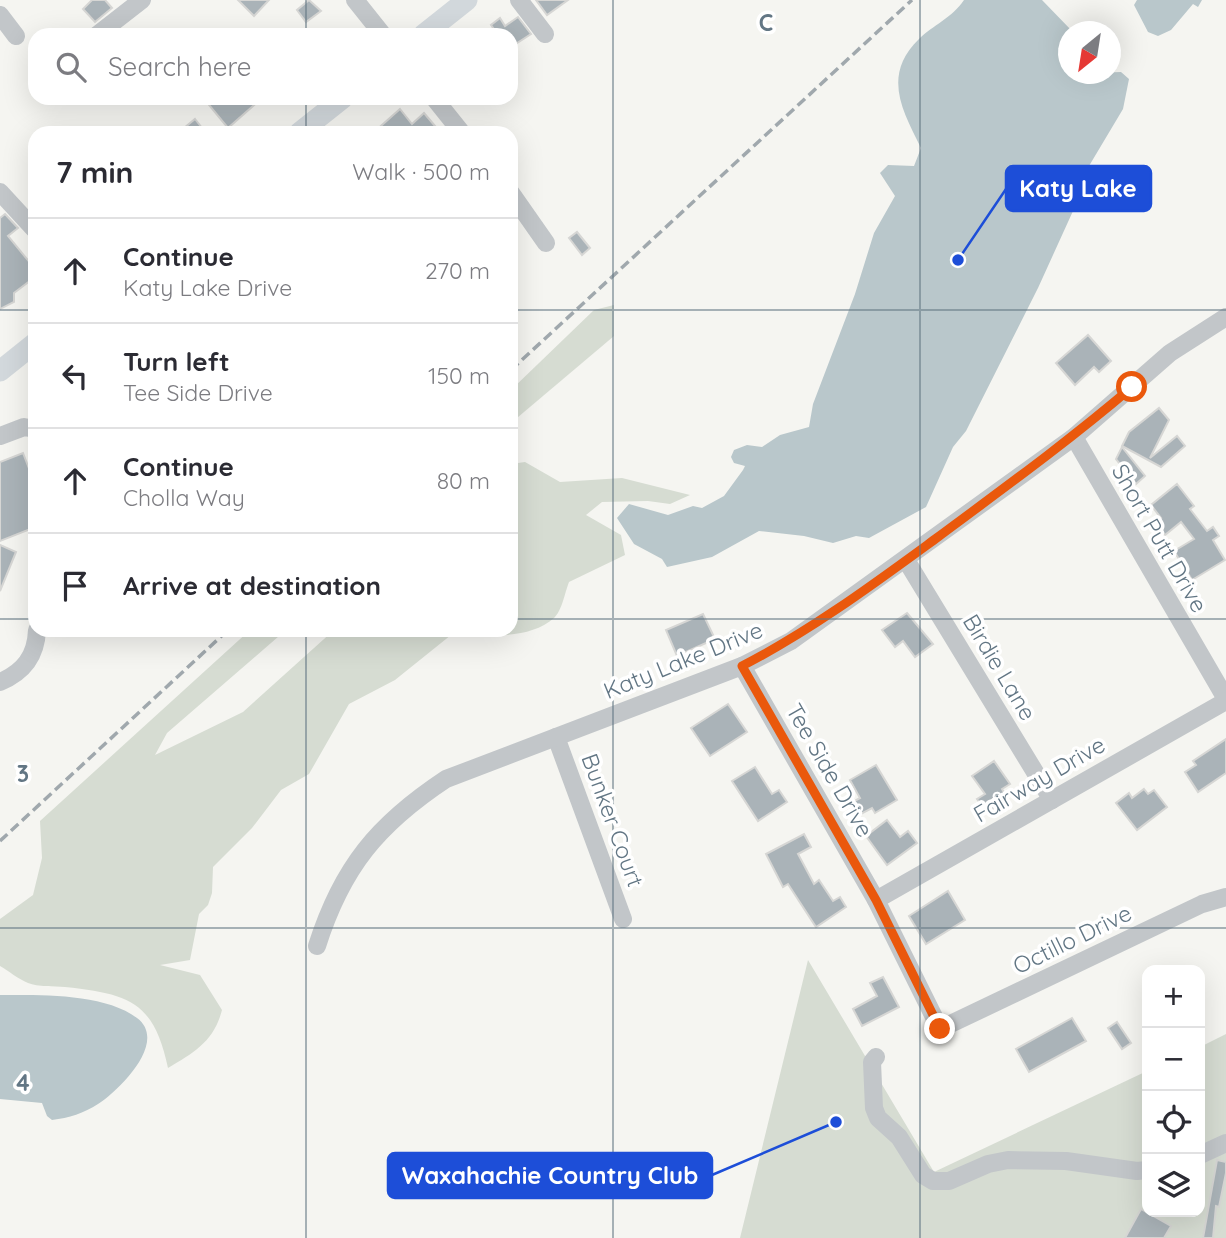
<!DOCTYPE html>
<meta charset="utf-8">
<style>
:root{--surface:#fff;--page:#f7f7f7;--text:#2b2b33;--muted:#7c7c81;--line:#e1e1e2}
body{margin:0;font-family:Quicksand,sans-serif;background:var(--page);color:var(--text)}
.controls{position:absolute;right:21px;bottom:21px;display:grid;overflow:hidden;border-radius:14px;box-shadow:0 7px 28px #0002}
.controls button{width:63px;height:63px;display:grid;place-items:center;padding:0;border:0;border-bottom:2px solid var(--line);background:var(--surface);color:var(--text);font:35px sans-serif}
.compass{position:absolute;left:1058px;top:21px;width:63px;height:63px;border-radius:50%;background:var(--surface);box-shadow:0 7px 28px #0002;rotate:210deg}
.stop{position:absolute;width:21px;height:21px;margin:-16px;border:5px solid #ea580c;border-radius:50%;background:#fff}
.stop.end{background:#ea580c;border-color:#fff;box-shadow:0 2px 7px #0008}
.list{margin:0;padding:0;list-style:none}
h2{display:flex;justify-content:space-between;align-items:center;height:91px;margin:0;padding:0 28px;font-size:30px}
h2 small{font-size:23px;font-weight:400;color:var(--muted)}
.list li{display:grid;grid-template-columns:46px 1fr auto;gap:21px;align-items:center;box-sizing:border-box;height:105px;padding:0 28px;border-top:2px solid var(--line)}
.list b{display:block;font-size:26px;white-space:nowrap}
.list p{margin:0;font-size:23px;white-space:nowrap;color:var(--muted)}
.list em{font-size:23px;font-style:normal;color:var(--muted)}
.icon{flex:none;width:38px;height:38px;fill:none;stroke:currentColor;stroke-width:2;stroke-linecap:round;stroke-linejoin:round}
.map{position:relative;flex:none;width:1226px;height:1238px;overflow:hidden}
.search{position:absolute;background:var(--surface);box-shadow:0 7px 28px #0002;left:28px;top:28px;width:490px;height:77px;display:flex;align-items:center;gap:18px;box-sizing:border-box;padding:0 24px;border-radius:21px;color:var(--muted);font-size:26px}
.panel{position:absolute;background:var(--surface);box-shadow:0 7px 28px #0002;left:28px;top:126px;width:490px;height:511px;border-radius:21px}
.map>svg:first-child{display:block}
</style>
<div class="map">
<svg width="1226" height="1238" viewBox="0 0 1226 1238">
<rect width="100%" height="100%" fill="#f5f5f1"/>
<g fill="#d6dcd2">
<path d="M614,305v31l-103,87v-33l83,-80z"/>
<path d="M525,462l35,20 62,-4 68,17 -20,9 -22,-3 -46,1 -16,13 35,20 4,20 -56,27c-4,10 -7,29 -15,36 -26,23 -71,17 -103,17l-56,45 -46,24 -40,70 -28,16 -29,38 -39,39 -1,26 -4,12 -9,9 -9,46 -30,5 40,10 22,35c-8,31 -27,42 -54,58 -14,-66 -38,-74 -103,-81 -11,-1 -27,0 -37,-4 -10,-4 -19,-12 -28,-17v-47l33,-24 9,-37 -2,-37 210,-191h36l-119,103 -12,22 88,-43 91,-82h177v-166z"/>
<path d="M808,960l126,212 213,-101v141h53v-165l26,-13v204h-486z"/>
</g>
<g fill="#b9c7cb">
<path d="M964,0h78l30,31 -4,1v42l53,-2 8,7 -6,30 -34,57 -16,45 -35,77 -72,143 -13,16 -27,60 -57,31 -13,-2 -23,7 -29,-7 -45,-5 -47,26 -45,10 -5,-8 -28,-15 -17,-26 12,-14 39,11 25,-9 9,2 22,-12 19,-26 2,-4 -11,-3 -3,-6 3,-7 13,-5 15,2 18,-12 29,-8 4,-23 42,-110 19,-61 21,-37 -15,-23 8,-8 26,1 7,-18c-19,-38 -39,-73 -2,-109 14,-14 33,-21 45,-39z"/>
<path d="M1137,0h65l-4,7 -5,-3 -22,26 -13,6 -10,-4 -14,-27z"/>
<path d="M0,995c40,0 104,-2 137,23 32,24 -19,73 -39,86 -14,9 -29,14 -46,16l-5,-4 -5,-13 -42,-4z"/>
</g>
<g fill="#aab3b8" stroke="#d6d6d4" stroke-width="2">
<path d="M92,0h13l7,8 -17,14 -12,-13z"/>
<path d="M238,0h31l-15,16z"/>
<path d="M309,0l12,11 -15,11 -9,-12z"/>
<path d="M536,0h32l-21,15z"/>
<path d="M518,17l13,17 -20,13v-12h-20l5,-3 -5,-7 9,-7 5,8z"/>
<path d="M218,98h44l-34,30 -19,-23z"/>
<path d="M400,109l12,15 12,-11 11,13 -8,7h-54z"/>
<path d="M195,119l11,14h-28z"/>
<path d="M5,214l13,14 -10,8 23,28 4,-3v16l-21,16v9l-14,7v-91z"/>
<path d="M577,232l13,16 -8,7 -13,-17z"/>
<path d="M1088,335l23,26 -12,11 -5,-5 -19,18 -19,-22z"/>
<path d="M1159,408l10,12 -19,38 27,-22 8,10 -24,21 -39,-21 7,-14z"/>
<path d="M1122,447l23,29 -9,8 -20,-25z"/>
<path d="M23,453l12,31v36l-5,1 3,7 -33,13v-79z"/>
<path d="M1177,484l17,22 -4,3 17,22 6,-4 6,9 -6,4 12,20 -33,20 -18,-29 20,-12 -13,-17 -16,13 -10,-13 6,-4 -10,-13z"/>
<path d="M0,545l16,7 -16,39z"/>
<path d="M907,613l26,31 -18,13 -12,-16 -8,6 -13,-17z"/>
<path d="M703,614l12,25 -38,17 -11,-26z"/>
<path d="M728,704l19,28 -37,24 -19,-28z"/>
<path d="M1226,739v34l-28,19 -13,-20 11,-7 -3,-4z"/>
<path d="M994,761l16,23 -8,5 4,7 -8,5 2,3 -13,9 -10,-14 8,-5 -13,-18z"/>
<path d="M876,765l21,35 -22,13 -3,-5 -15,8 -8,-12 11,-6 -10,-18z"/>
<path d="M755,767l17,27 7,-4 8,12 -29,19 -26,-40z"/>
<path d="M1144,789l4,5 6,-4 13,17 -30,23 -21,-27 13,-10 3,5z"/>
<path d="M887,820l13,17 8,-6 9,12 -30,22 -21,-29z"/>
<path d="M804,834l7,13 -13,7 16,30 5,-4 14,21 7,-4 6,10 -30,20 -28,-43 -5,3 -17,-33z"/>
<path d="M948,891l17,29 -39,24 -17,-28z"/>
<path d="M883,977l16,30 -37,19 -9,-17 24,-13 -7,-13z"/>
<path d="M1072,1018l14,23 -57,31 -13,-23z"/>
<path d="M1117,1022l14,21 -9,6 -14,-21z"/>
<path d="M1217,1160l9,2v11l-7,34 -3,-1 -3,32h-10z"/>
<path d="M1141,1209l30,17 -7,12h-39z"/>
</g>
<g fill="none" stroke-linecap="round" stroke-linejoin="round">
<g stroke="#c2c6c9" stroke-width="18">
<path d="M355,0l28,35"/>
<path d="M519,0l26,34"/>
<path d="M0,15l16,21"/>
<path d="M97,35l45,-35"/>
<path d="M434,98l28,35"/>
<path d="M0,192l35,38"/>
<path d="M511,193l35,50"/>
<path d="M0,436l24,-9 11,2"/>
<path d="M1074,437l152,262"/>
<path d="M906,560l146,240"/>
<path d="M742,666l134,234 64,129 262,-125 24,-7"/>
<path d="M0,682c24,-10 36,-26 37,-52"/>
<path d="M556,737l67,182"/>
<path d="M876,900l350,-199"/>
<path d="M317,946c25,-79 61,-122 129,-167l296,-113 49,-25 283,-204 96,-84 56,-36"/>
<path d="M876,1057l-4,5 2,46 4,10 21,19 24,38 10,6h16l39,-17 20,-4 58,1 71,10 10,-1"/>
<path d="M1200,1155l26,-12"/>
</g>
<g stroke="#d2d8dc" stroke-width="21">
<path d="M423,35l44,-35"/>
<path d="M299,133l44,-35"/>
<path d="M0,371l35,-28"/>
</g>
<g stroke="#a0a8ad" stroke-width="3.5" stroke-dasharray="10 5" stroke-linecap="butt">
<path d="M511,370l401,-370"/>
<path d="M0,841l228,-211"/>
</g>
</g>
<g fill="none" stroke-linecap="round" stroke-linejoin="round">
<path stroke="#ea580c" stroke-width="9" d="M940,1029l-64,-129 -134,-234c70,-36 133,-83 196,-129 66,-49 132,-97 194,-150"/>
</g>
<path fill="none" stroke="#627684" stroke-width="2" stroke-opacity="0.55" d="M306,0v35M613,0v1238M920,0v1238M306,98v35M0,310h35M511,310h715M0,619h35M511,619h715M306,630v608M0,928h1226"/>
<g text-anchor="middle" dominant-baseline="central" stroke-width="7" stroke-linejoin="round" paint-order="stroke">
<g font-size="23" fill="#627684" stroke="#fff">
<text transform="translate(1160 538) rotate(60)">Short Putt Drive</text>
<text transform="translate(683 660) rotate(-22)">Katy Lake Drive</text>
<text transform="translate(1000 667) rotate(59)">Birdie Lane</text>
<text transform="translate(830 770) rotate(60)">Tee Side Drive</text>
<text transform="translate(1039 779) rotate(-30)">Fairway Drive</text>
<text transform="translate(613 820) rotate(70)">Bunker Court</text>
<text transform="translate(1072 939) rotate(-26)">Octillo Drive</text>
</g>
</g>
<g font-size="23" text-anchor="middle" font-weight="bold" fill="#627684" stroke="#fff" stroke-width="7" stroke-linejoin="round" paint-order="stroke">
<text x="766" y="31">C</text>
<text x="23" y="782">3</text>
<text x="23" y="1091">4</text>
</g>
<path fill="none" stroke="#1d4ed8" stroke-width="2.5" d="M958 260L1006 189M836 1122L712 1175"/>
<g fill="#1d4ed8" stroke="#fff" stroke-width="2.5">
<circle cx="958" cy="260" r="7"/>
<circle cx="836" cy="1122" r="7"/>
</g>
<g fill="#1d4ed8" stroke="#1d4ed8" stroke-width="2.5">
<rect x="1006" y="166" width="145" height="45" rx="7"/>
<rect x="388" y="1153" width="324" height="45" rx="7"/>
</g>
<g font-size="24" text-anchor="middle" font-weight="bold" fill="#fff">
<text x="1078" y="197">Katy Lake</text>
<text x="550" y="1184">Waxahachie Country Club</text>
</g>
</svg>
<div class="controls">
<button>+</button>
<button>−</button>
<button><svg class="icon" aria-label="locate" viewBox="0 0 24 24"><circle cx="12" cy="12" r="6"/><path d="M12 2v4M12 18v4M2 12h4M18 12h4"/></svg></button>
<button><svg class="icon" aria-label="layers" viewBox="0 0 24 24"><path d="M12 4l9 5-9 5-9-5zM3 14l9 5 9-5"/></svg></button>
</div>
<svg class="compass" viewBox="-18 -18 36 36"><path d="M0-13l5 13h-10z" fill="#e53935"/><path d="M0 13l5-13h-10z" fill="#7c7c81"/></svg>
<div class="stop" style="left:1132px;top:387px"></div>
<div class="stop end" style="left:940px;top:1029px"></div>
<div class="search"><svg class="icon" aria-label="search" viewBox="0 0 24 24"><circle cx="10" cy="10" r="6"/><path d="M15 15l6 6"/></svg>Search here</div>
<section class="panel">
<h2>7 min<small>Walk · 500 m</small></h2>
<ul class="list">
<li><svg class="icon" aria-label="ahead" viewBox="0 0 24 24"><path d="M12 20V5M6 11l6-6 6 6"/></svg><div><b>Continue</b><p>Katy Lake Drive</p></div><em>270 m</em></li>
<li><svg class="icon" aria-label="left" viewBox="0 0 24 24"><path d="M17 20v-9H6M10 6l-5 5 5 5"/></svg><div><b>Turn left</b><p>Tee Side Drive</p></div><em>150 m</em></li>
<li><svg class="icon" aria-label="ahead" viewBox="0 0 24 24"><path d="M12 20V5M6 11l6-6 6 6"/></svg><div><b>Continue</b><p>Cholla Way</p></div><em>80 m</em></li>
<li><svg class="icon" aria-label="arrive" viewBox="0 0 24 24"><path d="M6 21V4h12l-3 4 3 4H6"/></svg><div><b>Arrive at destination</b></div></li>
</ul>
</section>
</div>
